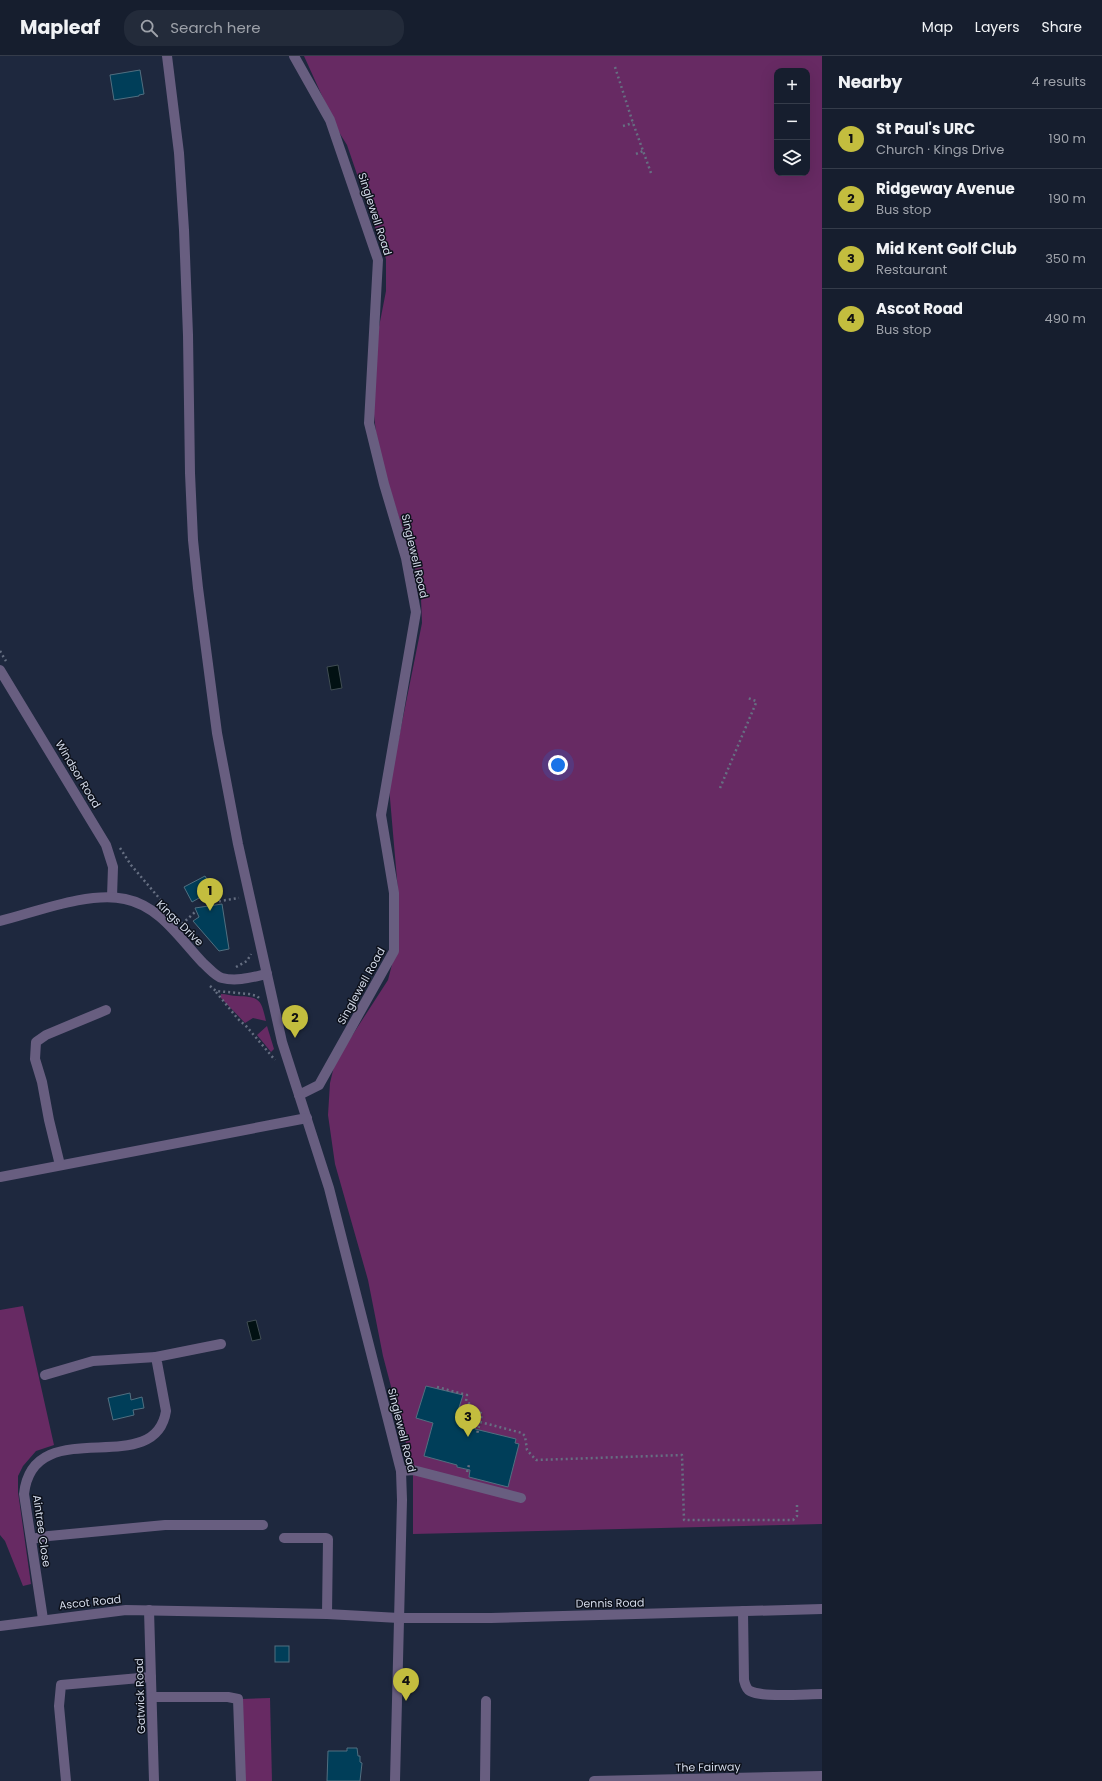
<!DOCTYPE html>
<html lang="en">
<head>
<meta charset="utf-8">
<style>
	body { margin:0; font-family:Poppins,sans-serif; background:#232b3a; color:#f1f3f6 }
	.controls { position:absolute; right:12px; top:12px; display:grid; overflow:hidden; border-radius:8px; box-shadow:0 4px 16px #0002 }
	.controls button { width:36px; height:36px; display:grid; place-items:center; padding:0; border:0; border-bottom:1px solid #353c4a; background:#161e2e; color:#f1f3f6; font:20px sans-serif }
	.you { position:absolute; left:558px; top:709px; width:14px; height:14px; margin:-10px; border:3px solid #fff; border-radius:50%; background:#1a73e8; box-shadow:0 0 0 6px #1a73e833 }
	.badge { display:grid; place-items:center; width:26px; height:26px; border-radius:50%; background:#c3bd3e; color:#111; font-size:13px; font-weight:700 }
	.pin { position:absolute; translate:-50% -33px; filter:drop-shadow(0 1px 2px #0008) }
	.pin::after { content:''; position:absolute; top:21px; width:14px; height:12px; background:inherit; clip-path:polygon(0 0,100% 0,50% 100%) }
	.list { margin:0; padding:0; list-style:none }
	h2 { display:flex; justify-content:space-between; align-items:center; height:52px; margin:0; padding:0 16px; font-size:17px }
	h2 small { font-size:13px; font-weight:400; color:#9ea2aa }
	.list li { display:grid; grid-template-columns:26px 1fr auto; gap:12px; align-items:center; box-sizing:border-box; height:60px; padding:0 16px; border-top:1px solid #353c4a }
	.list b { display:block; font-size:15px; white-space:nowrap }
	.list p { margin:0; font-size:13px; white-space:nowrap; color:#9ea2aa }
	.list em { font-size:13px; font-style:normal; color:#9ea2aa }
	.icon { flex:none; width:22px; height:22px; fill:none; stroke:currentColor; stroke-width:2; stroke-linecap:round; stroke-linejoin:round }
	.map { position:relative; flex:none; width:822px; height:1725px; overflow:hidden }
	header { display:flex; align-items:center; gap:24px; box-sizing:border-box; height:56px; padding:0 20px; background:#161e2e; border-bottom:1px solid #353c4a }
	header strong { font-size:19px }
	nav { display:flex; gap:22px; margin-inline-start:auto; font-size:14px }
	.search { width:280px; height:36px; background:#232b3a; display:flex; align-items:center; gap:10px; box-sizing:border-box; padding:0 14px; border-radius:16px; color:#9ea2aa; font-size:15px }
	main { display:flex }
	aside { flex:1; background:#161e2e }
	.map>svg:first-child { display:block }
	.green { fill:#672a63; fill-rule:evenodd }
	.water { fill:#021113; stroke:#404d53 }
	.building { fill:#003e59; stroke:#516f80 }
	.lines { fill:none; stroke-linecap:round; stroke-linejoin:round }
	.path { stroke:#666f82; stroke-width:2.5; stroke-dasharray:2 3; stroke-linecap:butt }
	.minor { stroke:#685e80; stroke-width:10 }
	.labels { text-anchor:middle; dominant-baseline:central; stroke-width:3; stroke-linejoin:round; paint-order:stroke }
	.street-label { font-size:11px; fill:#d2d9e8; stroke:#0d111b }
</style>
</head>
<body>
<header>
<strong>Mapleaf</strong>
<div class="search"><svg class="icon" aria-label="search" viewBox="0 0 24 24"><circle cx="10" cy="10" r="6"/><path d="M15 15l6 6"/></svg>Search here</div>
<nav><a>Map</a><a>Layers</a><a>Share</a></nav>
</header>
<main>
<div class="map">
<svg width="822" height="1725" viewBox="0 0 822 1725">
	<rect width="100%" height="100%" fill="#1e283e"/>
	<g class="green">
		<path d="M304,0H822V1468L413,1478V1414L383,1300L368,1224L335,1108L328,1059L330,1027L335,1006L388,924L397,889L398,835L389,731L422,567L421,543L417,519L385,418L376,377L373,349L378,276L386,235V203L347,89L337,73ZM777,15H807V117H777Z"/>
		<path d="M221,938C226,938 232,940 237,940C260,941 261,943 266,965L253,962L245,967L221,942Z"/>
		<polygon points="267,970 274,993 271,996 257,979"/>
		<polygon points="23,1250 54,1389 36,1395 23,1410 18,1420 18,1436 31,1528 23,1530 5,1485 0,1479 0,1254"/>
		<polygon points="270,1642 272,1725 244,1725 241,1643"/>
	</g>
	<g class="water">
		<polygon points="338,609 342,632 331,634 327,611"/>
		<polygon points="256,1264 261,1283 252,1285 247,1266"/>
	</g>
	<g class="building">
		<polygon points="140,14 144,38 139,39 139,40 114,44 110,19"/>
		<polygon points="205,820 213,834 192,846 184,831"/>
		<polygon points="222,848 229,893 219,895 193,865 199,861 195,852"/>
		<polygon points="426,1330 463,1339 457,1358 478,1363 475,1373 516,1383 515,1387 519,1388 508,1431 469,1421 470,1414 457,1411 457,1409 424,1400 433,1367 416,1362"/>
		<polygon points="130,1337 131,1344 142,1341 144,1352 133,1354 134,1359 113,1364 108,1342"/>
		<rect x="275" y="1590" width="14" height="16"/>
		<polygon points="347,1692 357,1692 358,1700 360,1700 360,1706 362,1707 360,1725 327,1725 328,1695 347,1695"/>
	</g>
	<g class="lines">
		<g class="path">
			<polyline points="615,11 633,67 651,117"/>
			<polyline points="623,70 633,67"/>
			<polyline points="636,98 643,95"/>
			<polyline points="0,595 6,605"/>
			<polyline points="720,732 756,647 756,645 748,642"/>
			<polyline points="120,792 131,809 165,849"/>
			<polyline points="214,846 239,842"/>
			<polyline points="182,868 195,856"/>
			<polyline points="236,911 247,905 251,898"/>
			<polyline points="210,930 216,935 249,938 257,940 261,944"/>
			<polyline points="216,936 238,963 247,971 275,1004"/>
			<polyline points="437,1331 467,1339 466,1345 482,1358 477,1378"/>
			<polyline points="480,1366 522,1377 525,1380 527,1394 536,1404 682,1399 684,1464 793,1464 797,1460 797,1449"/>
			<polyline points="467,1416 469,1409"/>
		</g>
		<g class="minor">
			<polyline points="167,0 179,97 184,174 188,279 190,417 193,484 198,532 217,677 238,788 282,986 329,1132 401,1415 402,1444 395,1725"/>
			<polyline points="294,0 330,64 378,204 369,367 384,428 406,502 416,556 381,759 394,837 394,895 319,1029 299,1039"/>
			<polyline points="0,614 106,789 113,811 112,841"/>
			<path d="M0,865C36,856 89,835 125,843C160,850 180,883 203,907C209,912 215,920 222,922C237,926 253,921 267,918"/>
			<polyline points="60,1109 49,1064 42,1026 35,1003 36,986 46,979 106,954"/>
			<polyline points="0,1121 307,1062"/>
			<polyline points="45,1319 93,1305 156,1301"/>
			<polyline points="401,1415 413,1414 521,1442"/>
			<polyline points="284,1482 326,1482 328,1483 327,1558"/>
			<polyline points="31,1483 49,1480 165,1469 263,1469"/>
			<polyline points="149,1554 154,1725"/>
			<path d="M743,1555L744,1624C745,1628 746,1633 750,1635C763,1642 806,1638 822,1638"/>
			<path d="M43,1563L24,1438C33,1354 155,1426 166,1355L156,1301L221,1288"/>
			<polyline points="0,1570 126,1554 327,1558 399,1562 491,1562 822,1553"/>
			<polyline points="152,1641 228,1641 238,1643 241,1725"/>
			<polyline points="66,1725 59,1650 61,1629 151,1621"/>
			<polyline points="485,1725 486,1645"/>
			<polyline points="594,1725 822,1720"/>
		</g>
	</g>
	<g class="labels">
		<g class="street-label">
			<text transform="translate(375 158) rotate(72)">Singlewell Road</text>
			<text transform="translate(415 500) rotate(77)">Singlewell Road</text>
			<text transform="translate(78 718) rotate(59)">Windsor Road</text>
			<text transform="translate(180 867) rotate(44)">Kings Drive</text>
			<text transform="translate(361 930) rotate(-61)">Singlewell Road</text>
			<text transform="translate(402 1374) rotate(76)">Singlewell Road</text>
			<text transform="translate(42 1475) rotate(82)">Aintree Close</text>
			<text transform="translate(90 1546) rotate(-6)">Ascot Road</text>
			<text transform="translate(610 1547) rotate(-1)">Dennis Road</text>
			<text transform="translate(140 1640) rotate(-92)">Gatwick Road</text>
			<text transform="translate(708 1711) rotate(-1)">The Fairway</text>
		</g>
	</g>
</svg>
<div class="controls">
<button>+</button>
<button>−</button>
<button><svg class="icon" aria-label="layers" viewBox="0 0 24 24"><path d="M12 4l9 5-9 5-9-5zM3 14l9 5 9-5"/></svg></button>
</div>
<div class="you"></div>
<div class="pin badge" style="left:210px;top:855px">1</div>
<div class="pin badge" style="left:295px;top:982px">2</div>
<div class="pin badge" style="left:468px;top:1381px">3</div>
<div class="pin badge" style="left:406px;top:1645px">4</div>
</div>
<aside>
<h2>Nearby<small>4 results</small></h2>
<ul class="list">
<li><span class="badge">1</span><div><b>St Paul's URC</b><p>Church · Kings Drive</p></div><em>190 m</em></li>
<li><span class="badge">2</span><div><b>Ridgeway Avenue</b><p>Bus stop</p></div><em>190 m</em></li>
<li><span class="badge">3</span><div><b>Mid Kent Golf Club</b><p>Restaurant</p></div><em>350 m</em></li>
<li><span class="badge">4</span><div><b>Ascot Road</b><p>Bus stop</p></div><em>490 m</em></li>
</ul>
</aside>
</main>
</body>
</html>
